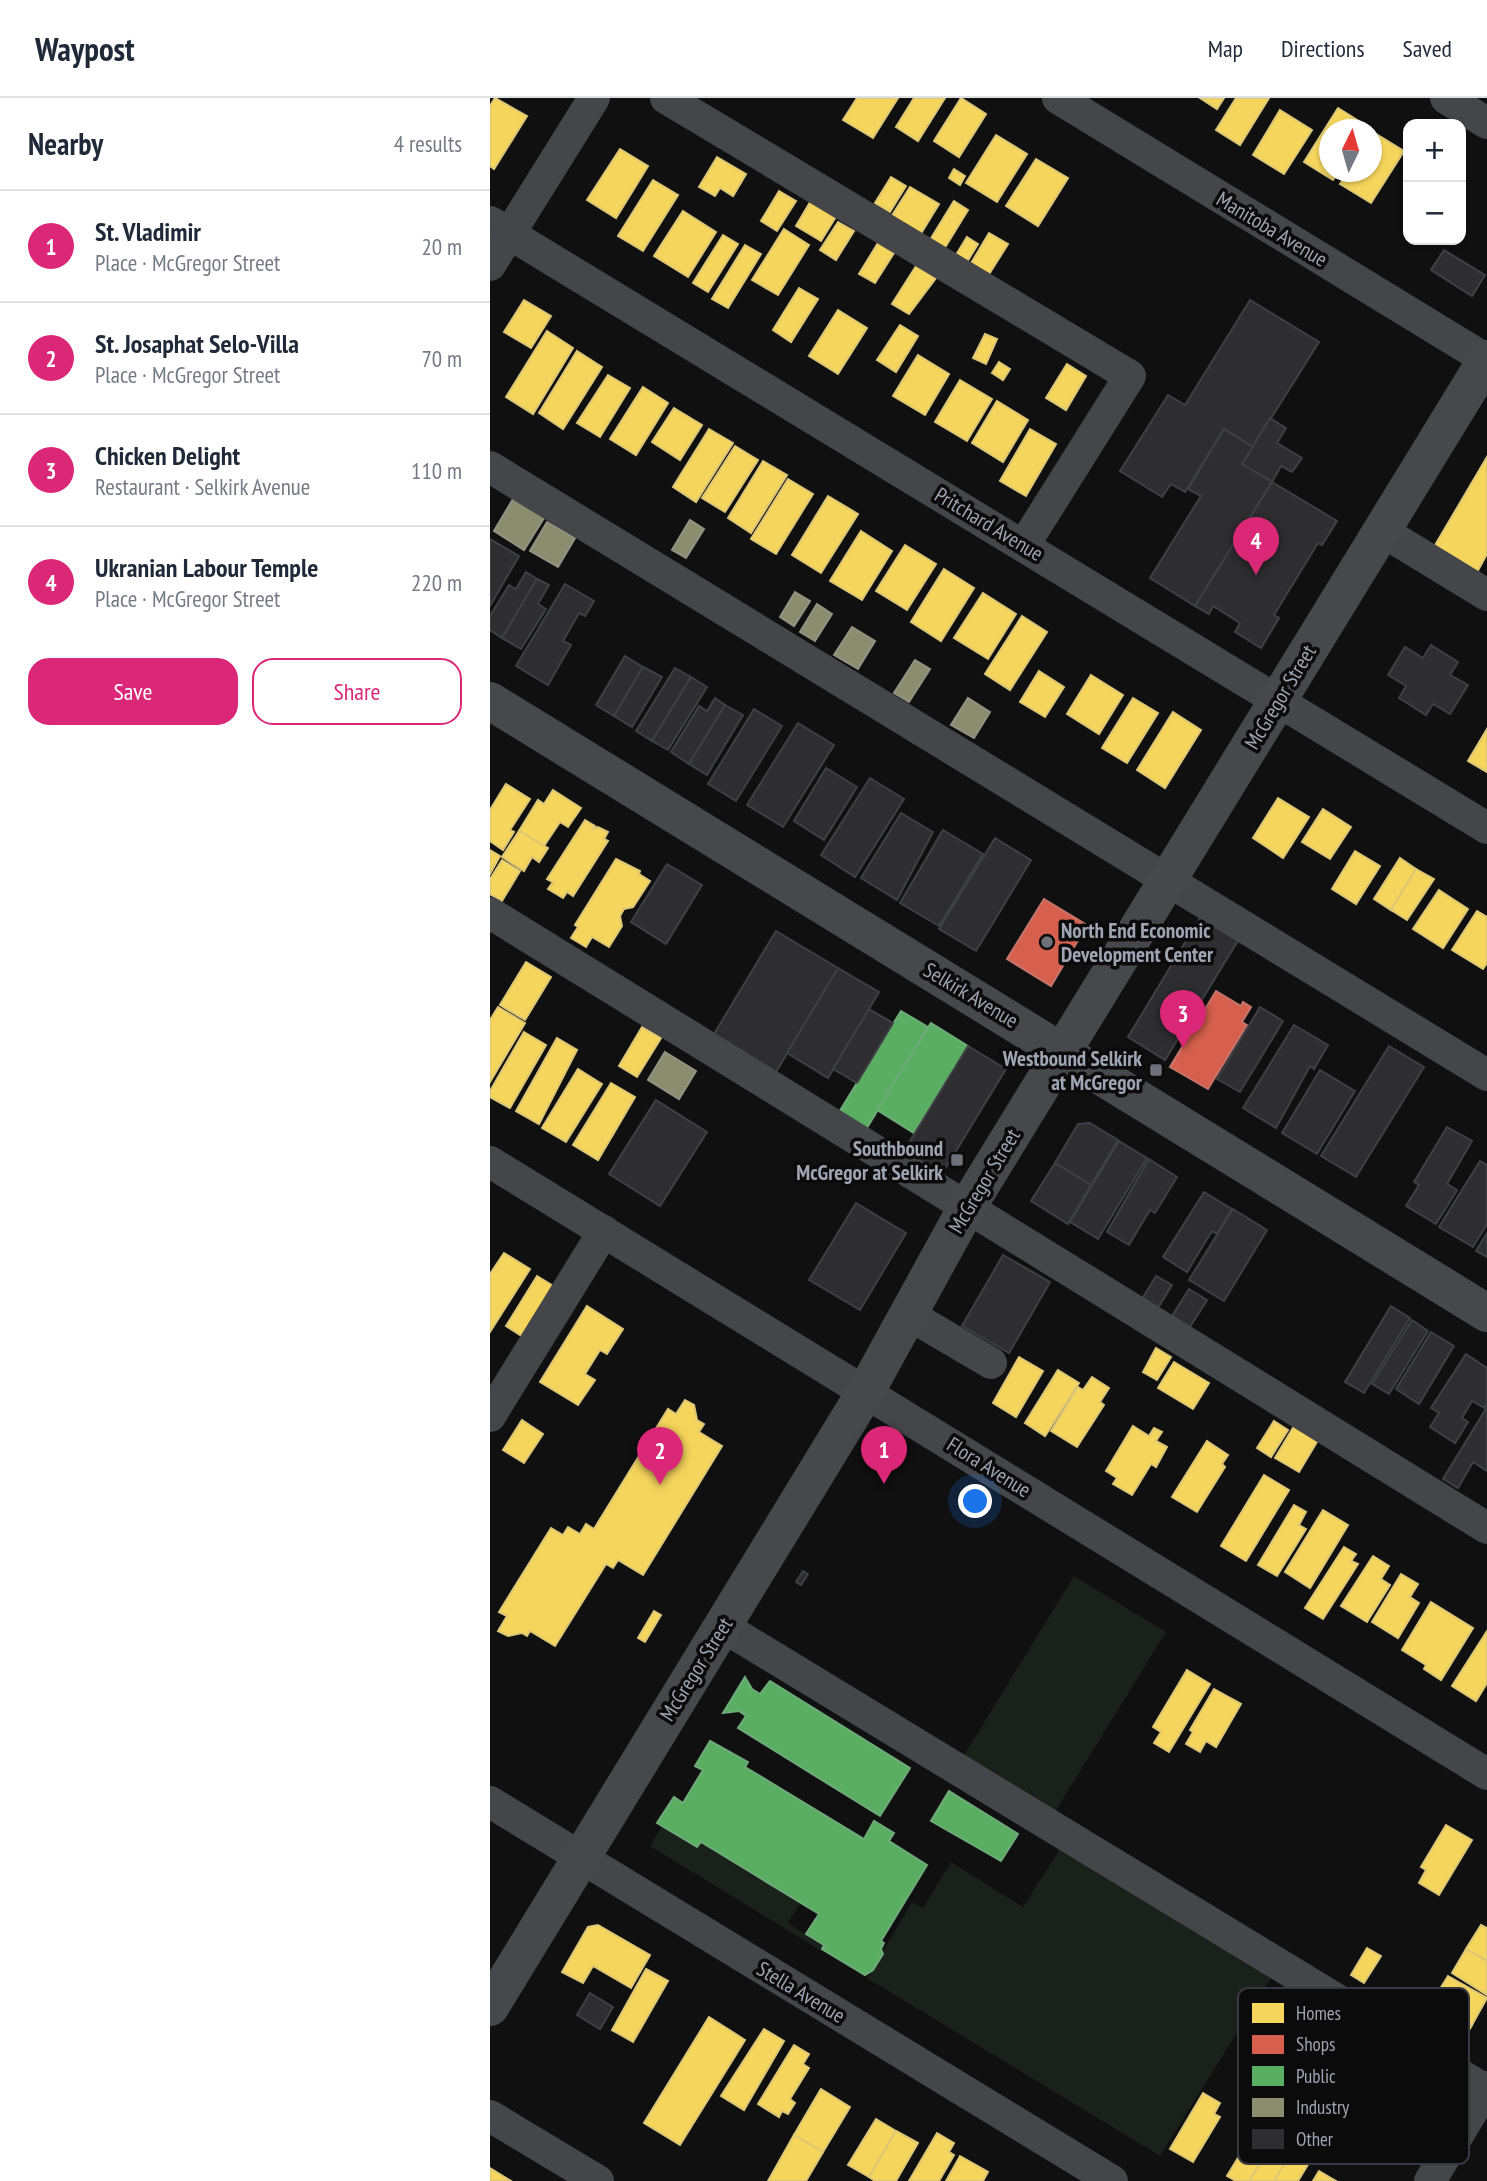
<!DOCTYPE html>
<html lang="en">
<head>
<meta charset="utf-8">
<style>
	body { margin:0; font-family:"PT Sans Narrow",sans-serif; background:#f2f2f3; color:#1f2937 }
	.controls { position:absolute; right:21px; top:21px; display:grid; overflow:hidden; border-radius:14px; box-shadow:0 2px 5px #0004 }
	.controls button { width:63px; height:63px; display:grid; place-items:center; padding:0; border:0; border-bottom:2px solid #e0e1e3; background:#fff; color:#1f2937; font:35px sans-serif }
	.compass { position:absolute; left:829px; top:21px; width:63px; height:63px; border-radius:50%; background:#fff; box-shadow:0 2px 5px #0004; rotate:5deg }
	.you { position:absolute; left:486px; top:1404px; width:24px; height:24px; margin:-18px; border:5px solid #fff; border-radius:50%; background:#1a73e8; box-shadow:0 0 0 10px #1a73e833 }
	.badge { display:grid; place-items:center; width:46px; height:46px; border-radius:50%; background:#db2777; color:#fff; font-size:23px; font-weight:700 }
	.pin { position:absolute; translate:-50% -58px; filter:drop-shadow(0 2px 4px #0008) }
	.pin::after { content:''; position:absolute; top:37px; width:24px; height:21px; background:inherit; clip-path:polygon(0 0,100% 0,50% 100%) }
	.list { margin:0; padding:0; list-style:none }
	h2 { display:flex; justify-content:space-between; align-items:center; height:91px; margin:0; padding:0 28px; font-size:30px }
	h2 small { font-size:23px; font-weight:400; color:#747a83 }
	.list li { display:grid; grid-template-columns:46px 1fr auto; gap:21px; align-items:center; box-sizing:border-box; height:112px; padding:0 28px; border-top:2px solid #e0e1e3 }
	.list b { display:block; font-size:26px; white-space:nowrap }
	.list p { margin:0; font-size:23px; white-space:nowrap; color:#747a83 }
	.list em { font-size:23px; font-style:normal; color:#747a83 }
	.actions { display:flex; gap:14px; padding:21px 28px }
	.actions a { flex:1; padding:16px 0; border:2px solid #db2777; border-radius:21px; text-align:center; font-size:24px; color:#db2777 }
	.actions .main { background:#db2777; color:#fff }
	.map { position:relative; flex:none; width:997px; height:2083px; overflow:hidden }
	header { display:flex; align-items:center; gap:42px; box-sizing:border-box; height:98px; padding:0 35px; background:#fff; border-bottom:2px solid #e0e1e3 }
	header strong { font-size:33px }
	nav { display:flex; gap:38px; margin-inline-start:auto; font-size:24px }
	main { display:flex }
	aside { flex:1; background:#fff }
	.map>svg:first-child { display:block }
	.green { fill:#1a211b }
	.homes { fill:#f6d55c; stroke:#dcc776; stroke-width:2 }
	.shops { fill:#d6604d; stroke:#c6756c; stroke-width:2 }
	.public { fill:#5aae61; stroke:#6fab7a; stroke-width:2 }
	.industry { fill:#8c8c6e; stroke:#929483; stroke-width:2 }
	.building { fill:#2e2e30; stroke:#3f4045; stroke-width:2 }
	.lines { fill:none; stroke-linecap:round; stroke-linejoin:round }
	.minor { stroke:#454649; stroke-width:32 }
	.major { stroke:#47484c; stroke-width:38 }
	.poi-dot { fill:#6e717a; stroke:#0b0b0c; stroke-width:2.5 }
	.labels { text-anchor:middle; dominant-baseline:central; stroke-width:7; stroke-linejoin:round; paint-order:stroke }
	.street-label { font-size:21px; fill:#a0a5b3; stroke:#0b0b0c }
	.poi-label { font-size:21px; font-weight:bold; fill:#a0a5b3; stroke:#0b0b0c; text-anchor:end }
	.key { fill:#0b0b0c; stroke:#38393e; stroke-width:2 }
	.key-label { font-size:19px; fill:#a0a5b3 }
</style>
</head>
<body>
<header>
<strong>Waypost</strong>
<nav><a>Map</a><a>Directions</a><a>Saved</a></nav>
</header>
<main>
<aside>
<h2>Nearby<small>4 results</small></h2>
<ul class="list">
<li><span class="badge">1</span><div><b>St. Vladimir</b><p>Place · McGregor Street</p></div><em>20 m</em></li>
<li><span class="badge">2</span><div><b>St. Josaphat Selo-Villa</b><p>Place · McGregor Street</p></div><em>70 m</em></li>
<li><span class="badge">3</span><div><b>Chicken Delight</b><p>Restaurant · Selkirk Avenue</p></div><em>110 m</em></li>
<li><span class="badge">4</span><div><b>Ukranian Labour Temple</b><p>Place · McGregor Street</p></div><em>220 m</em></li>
</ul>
<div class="actions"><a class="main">Save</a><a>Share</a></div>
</aside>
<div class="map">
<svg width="997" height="2083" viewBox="0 0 997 2083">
	<rect width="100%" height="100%" fill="#101011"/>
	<g class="green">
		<polygon points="584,1478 676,1534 563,1717 471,1662"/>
		<polygon points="172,1729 207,1751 211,1745 310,1806 298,1825 333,1847 330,1852 160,1748"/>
		<polygon points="571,1749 783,1877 670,2058 377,1880 422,1804 433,1810 461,1764 533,1809"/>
	</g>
	<g class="homes">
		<polygon points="5,0 37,18 4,71 0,68 0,8"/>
		<polygon points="367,0 408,0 383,40 353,22"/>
		<polygon points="424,0 455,0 428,43 406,29"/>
		<polygon points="471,0 496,16 469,59 444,43"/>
		<polygon points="710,0 734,0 727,11"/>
		<polygon points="746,0 779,0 750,47 726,32"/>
		<polygon points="848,10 877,28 875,32 839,32 839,74 849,74 843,82 814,64"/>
		<polygon points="790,12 822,32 794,76 763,57"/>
		<polygon points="883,34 914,53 881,105 850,86 858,74 881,74"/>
		<polygon points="506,37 537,56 507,104 476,85"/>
		<polygon points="130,51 158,68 126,120 97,102"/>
		<polygon points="227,59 256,76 243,98 230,90 225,98 209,89"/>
		<polygon points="546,61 578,80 548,128 516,108"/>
		<polygon points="464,71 475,78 470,87 459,80"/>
		<polygon points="401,79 416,88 400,114 385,105"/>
		<polygon points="163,82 188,97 153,153 128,138"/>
		<polygon points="420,89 449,106 430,137 401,119"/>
		<polygon points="289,93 306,103 287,133 271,123"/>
		<polygon points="322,101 347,117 331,143 306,128"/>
		<polygon points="464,103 478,112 454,151 440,142"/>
		<polygon points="193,113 226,134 198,179 164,158"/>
		<polygon points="348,124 364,133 346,162 330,152"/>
		<polygon points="294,131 319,147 288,197 262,182"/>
		<polygon points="499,135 518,146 498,178 480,167"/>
		<polygon points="233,137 248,146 218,194 203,185"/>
		<polygon points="477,139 488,146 477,164 466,157"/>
		<polygon points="388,145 404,155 385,185 369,176"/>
		<polygon points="255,147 271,156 238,210 222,201"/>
		<polygon points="426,168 446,180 419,216 402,206"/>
		<polygon points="309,190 328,201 301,244 283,232"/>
		<polygon points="34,202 61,218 41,250 14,234"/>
		<polygon points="348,212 377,230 348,276 319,258"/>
		<polygon points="410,227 428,238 406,274 387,262"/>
		<polygon points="57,233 83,250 43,316 16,299"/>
		<polygon points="495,236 507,241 496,266 483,260"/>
		<polygon points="87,253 112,269 73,331 49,315"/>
		<polygon points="428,257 459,276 435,317 403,298"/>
		<polygon points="509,264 520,271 513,282 502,275"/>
		<polygon points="577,266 596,278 576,312 556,300"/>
		<polygon points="118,277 140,290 110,339 87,325"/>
		<polygon points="470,282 502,301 477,343 445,324"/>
		<polygon points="153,289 178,305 146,357 120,341"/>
		<polygon points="507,303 538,322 513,364 482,345"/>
		<polygon points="184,310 212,327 190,362 162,344"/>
		<polygon points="219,331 243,345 206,404 183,389"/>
		<polygon points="540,331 566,346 536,398 510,383"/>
		<polygon points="245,348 268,362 235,414 212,400"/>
		<polygon points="997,359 997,456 987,474 944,449"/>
		<polygon points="273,363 297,377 261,435 238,420"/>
		<polygon points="298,381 323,396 286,456 261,441"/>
		<polygon points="338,398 368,416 331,475 302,457"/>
		<polygon points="371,433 402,453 372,502 340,483"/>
		<polygon points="415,447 446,466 417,512 386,493"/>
		<polygon points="454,471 484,490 451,543 421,524"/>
		<polygon points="493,495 526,516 498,561 464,540"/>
		<polygon points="532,518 557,534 520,592 495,576"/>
		<polygon points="549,573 574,589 555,619 530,604"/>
		<polygon points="601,577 633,597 609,636 577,616"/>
		<polygon points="643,600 668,615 637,665 612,650"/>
		<polygon points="683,614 711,632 675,690 647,672"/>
		<polygon points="997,631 997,674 978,663"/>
		<polygon points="16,686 40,701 20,732 24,734 13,752 0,743 0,712"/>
		<polygon points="63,692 91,710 78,729 70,724 54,748 29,733 48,702 54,706"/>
		<polygon points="788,700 819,719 793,760 763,740"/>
		<polygon points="833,711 861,729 840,761 812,744"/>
		<polygon points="95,722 105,728 103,731 108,729 118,734 114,741 118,743 83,798 77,794 73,800 58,791 63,784 57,781"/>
		<polygon points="29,733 58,750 49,764 42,759 34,773 12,759"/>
		<polygon points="0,752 10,758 0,776"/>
		<polygon points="865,753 890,768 866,806 842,791"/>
		<polygon points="910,760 926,771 901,812 884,801"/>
		<polygon points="126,761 150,773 149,776 160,783 143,809 134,811 130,818 132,828 119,849 102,839 96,849 81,840 88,829 85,827"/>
		<polygon points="12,762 30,773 12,803 0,796 0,781"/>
		<polygon points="926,771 944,781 917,822 901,812"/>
		<polygon points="949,792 978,811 953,850 923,831"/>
		<polygon points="987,813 997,819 997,865 993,871 962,852"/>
		<polygon points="36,864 61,879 35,922 10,907"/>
		<polygon points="8,909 35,925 0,984 0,922"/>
		<polygon points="152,929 171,940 147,979 129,968"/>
		<polygon points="34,934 56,947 20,1010 0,999 0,993"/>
		<polygon points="67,940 87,952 49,1026 26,1013"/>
		<polygon points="88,971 112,986 76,1044 52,1030"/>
		<polygon points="121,985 145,999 108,1062 83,1047"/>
		<polygon points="14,1155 40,1171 0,1234 0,1176"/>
		<polygon points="47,1178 70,1192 38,1242 16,1228"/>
		<polygon points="97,1208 133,1231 117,1256 110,1252 95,1276 105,1282 88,1307 50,1284"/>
		<polygon points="666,1250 681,1259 667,1282 653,1274"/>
		<polygon points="529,1259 553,1273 526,1319 503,1305"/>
		<polygon points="684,1264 719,1285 703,1311 668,1290"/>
		<polygon points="568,1272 589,1285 555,1338 535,1325"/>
		<polygon points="602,1279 619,1290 610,1304 614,1307 587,1349 561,1333 588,1289 593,1292"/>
		<polygon points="195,1302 204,1307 207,1322 214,1326 209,1334 232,1348 153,1477 128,1462 123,1470 116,1466 65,1548 40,1533 37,1538 32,1535 18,1538 8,1533 17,1518 9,1514 61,1430 73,1437 78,1429 90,1436 96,1426 104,1431 178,1311 186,1316"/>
		<polygon points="32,1322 53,1336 34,1365 13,1352"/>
		<polygon points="784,1323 798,1332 781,1359 767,1350"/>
		<polygon points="643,1328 659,1338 664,1330 672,1334 666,1343 677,1349 666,1369 661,1366 642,1397 623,1386 627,1380 616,1373"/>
		<polygon points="804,1328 828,1342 809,1374 785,1360"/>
		<polygon points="717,1343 738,1357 732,1366 735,1369 707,1414 682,1399"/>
		<polygon points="774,1377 799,1392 756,1463 731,1448"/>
		<polygon points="804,1407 816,1414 809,1427 816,1431 787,1478 768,1467"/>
		<polygon points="833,1412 858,1427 820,1490 795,1474"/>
		<polygon points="854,1449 866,1456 861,1463 868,1466 833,1521 815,1510"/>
		<polygon points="883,1458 899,1468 891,1481 900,1487 877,1524 851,1508"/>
		<polygon points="911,1476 928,1486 920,1499 929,1505 908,1540 882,1524"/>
		<polygon points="941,1504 983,1530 951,1582 934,1571 936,1567 912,1552"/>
		<polygon points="164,1513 171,1517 155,1544 148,1540"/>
		<polygon points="997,1533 997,1585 986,1603 962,1588"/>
		<polygon points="697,1572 720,1586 679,1654 664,1645 671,1634 663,1629"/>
		<polygon points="724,1591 751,1606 726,1649 716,1643 710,1654 696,1646 703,1634 700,1632"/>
		<polygon points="956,1727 982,1742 949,1797 929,1785 936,1772 931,1769"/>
		<polygon points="108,1827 160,1857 141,1890 103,1868 93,1885 72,1874 98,1829"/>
		<polygon points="991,1827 997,1830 997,1863 976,1851"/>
		<polygon points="877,1850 891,1858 874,1885 861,1877"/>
		<polygon points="976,1851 997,1863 997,1897 962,1875"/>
		<polygon points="156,1871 178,1883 143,1944 122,1932"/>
		<polygon points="958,1878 997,1900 982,1927 942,1904"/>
		<polygon points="942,1904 982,1927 967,1953 927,1930"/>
		<polygon points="219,1919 255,1942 190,2047 154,2025"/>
		<polygon points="274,1931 294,1943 254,2012 231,1998"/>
		<polygon points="304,1947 319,1956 313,1966 319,1970 300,2001 305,2005 298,2016 292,2013 289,2019 268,2006"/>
		<polygon points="331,1991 360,2009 333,2054 304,2037"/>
		<polygon points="713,1995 730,2005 724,2016 730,2019 703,2064 680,2051"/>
		<polygon points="386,2021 406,2033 379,2079 358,2067"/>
		<polygon points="406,2033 428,2045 406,2083 385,2083 379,2079"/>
		<polygon points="447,2035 464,2045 459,2054 464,2057 449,2083 419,2083"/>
		<polygon points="304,2037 333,2054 316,2083 278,2083"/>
		<polygon points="762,2037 781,2048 759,2083 746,2083 737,2078"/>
		<polygon points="781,2048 799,2059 784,2083 759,2083"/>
		<polygon points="806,2048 823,2058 808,2083 784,2083"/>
		<polygon points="470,2058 498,2074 493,2083 456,2083"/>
		<polygon points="0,2070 21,2083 0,2083"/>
		<polygon points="829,2073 846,2083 823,2083"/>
	</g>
	<g class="shops">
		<polygon points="554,801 597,827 561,888 517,861"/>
		<polygon points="726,893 751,908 753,904 761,909 752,924 757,927 718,991 680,969"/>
	</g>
	<g class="public">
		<polygon points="411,913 438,929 375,1033 348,1016"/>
		<polygon points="441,925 478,948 424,1035 387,1012"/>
		<polygon points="255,1579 262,1591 270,1596 280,1583 420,1670 390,1718 248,1630 256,1618 249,1613 233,1615"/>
		<polygon points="220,1643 258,1664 255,1669 374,1741 384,1723 404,1735 399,1743 437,1767 391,1843 394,1845 391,1851 393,1856 383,1872 375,1877 332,1851 334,1847 316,1836 329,1816 211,1744 207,1749 167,1725 184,1699 193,1705 213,1672 205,1668"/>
		<polygon points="459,1693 528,1736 511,1763 441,1723"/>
	</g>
	<g class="industry">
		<polygon points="23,401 54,420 34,452 4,433"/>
		<polygon points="200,422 214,431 196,460 182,452"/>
		<polygon points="57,424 85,440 68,469 40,453"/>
		<polygon points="305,494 320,503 304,528 290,519"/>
		<polygon points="327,506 342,516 325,543 310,534"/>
		<polygon points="362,529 385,543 368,571 344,557"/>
		<polygon points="425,562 440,571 419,604 404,595"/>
		<polygon points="478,600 500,614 484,640 461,627"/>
		<polygon points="175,954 206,973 189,1001 158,982"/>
	</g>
	<g class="building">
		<polygon points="954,152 995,177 982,198 941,172"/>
		<polygon points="760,202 829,244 763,349 734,331 695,394 681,386 672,399 630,373 678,297 695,307"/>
		<polygon points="780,320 796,330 787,345 812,360 802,374 791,368 782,384 752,366"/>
		<polygon points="734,331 763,349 752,366 782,384 705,508 660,480 711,398 698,391"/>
		<polygon points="782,384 847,423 832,447 828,445 784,517 789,520 771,550 745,534 750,525 723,508 719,516 705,508"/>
		<polygon points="0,441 29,458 0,508"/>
		<polygon points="36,474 47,481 12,540 0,532 0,518 19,487 26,491"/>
		<polygon points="47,481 59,487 48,506 56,511 31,551 12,540"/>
		<polygon points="75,486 104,503 95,518 89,515 73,543 81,547 58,587 26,568"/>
		<polygon points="941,547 968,564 960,577 978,587 960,616 943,606 936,617 909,600 916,588 898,577 915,549 933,560"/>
		<polygon points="135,558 153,569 124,618 106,607"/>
		<polygon points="153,569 172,579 142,629 124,618"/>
		<polygon points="185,570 201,579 162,643 146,633"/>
		<polygon points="201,579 217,589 178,652 162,643"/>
		<polygon points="225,600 235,607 199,666 181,654 209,608 217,613"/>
		<polygon points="235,607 253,617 217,677 199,666"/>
		<polygon points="264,611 292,628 246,703 218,686"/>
		<polygon points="308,625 344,647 293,729 257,707"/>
		<polygon points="336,670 367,689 334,742 304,723"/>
		<polygon points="380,680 414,701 365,779 331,757"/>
		<polygon points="411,715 443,734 407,802 371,780"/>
		<polygon points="453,732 493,756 449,828 410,805"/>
		<polygon points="505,740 541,762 486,853 449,831"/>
		<polygon points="177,766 212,787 176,846 141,824"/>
		<polygon points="711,818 749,841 675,962 638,939"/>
		<polygon points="286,833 348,870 283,979 221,941"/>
		<polygon points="348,870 389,894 338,980 297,955"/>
		<polygon points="770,909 793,923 750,994 727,981"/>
		<polygon points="379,911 403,925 367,985 343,971"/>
		<polygon points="804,927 838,947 824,971 820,968 786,1030 753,1010"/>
		<polygon points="478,948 516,971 452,1076 414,1053"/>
		<polygon points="899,948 934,969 866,1079 831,1058"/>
		<polygon points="830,972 865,993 827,1056 792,1035"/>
		<polygon points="166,1002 217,1034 170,1108 119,1076"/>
		<polygon points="600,1025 628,1042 601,1087 565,1065 588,1026"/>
		<polygon points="957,1029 982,1043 957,1086 967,1092 946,1126 916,1108 929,1087 924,1084"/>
		<polygon points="629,1043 657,1060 608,1141 580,1124"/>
		<polygon points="659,1061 687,1079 665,1115 660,1112 639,1147 617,1134"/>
		<polygon points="990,1063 997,1067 997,1126 983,1149 949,1129"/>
		<polygon points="565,1065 601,1087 578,1126 541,1103"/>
		<polygon points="714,1094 742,1111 727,1136 722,1133 697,1174 673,1159"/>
		<polygon points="366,1105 416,1135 370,1212 319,1182"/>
		<polygon points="743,1111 777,1132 734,1203 699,1182"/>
		<polygon points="997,1135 997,1159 986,1153"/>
		<polygon points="513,1157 560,1184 519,1255 472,1228"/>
		<polygon points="666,1178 682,1187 668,1210 652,1201"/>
		<polygon points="699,1191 717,1202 700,1229 682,1218"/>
		<polygon points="901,1208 920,1220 874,1295 855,1284"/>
		<polygon points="922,1222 938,1233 899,1296 882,1286"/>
		<polygon points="941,1234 964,1248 929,1306 906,1291"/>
		<polygon points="976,1256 997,1270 997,1305 994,1310 982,1303 972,1320 978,1324 965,1345 940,1329 949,1315 941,1310"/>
		<polygon points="997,1309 997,1373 983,1364 968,1390 953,1381"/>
		<polygon points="313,1473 318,1476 311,1487 306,1484"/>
		<polygon points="100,1895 123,1909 110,1931 87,1917"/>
	</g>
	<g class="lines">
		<g class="minor">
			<polyline points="176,0 640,278 534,447"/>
			<polyline points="568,0 997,262"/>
			<polyline points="956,0 997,25"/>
			<polyline points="0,124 997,730"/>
			<polyline points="0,167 104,0"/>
			<polyline points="0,369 997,977"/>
			<polyline points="892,433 997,497"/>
			<polyline points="0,815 997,1430"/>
			<polyline points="0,1064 997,1676"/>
			<polyline points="416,1215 501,1265"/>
			<polyline points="0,1318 114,1133"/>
			<polyline points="232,1528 997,1993"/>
			<polyline points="0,1704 622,2083"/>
			<polyline points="0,2018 108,2083"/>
			<polyline points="940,2083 997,1989"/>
		</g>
		<g class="major">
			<polyline points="0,603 997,1215"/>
			<polyline points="0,1909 376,1293 476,1111 997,261"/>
		</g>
	</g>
	<g class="poi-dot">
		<circle cx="557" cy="844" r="7"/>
		<rect x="659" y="965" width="14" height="14" rx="3.5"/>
		<rect x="460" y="1055" width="14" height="14" rx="3.5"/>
	</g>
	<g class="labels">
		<g class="street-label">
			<text transform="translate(782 131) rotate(31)">Manitoba Avenue</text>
			<text transform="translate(499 426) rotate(31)">Pritchard Avenue</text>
			<text transform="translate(790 599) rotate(-59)">McGregor Street</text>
			<text transform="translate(481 897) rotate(31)">Selkirk Avenue</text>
			<text transform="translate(494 1083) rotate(-59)">McGregor Street</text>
			<text transform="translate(499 1369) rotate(32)">Flora Avenue</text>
			<text transform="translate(206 1571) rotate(-58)">McGregor Street</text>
			<text transform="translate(311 1894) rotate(31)">Stella Avenue</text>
		</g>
		<g class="poi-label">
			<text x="571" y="832" text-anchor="start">North End Economic<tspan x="571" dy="24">Development Center</tspan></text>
			<text x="652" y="960">Westbound Selkirk<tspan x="652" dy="24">at McGregor</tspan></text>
			<text x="453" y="1050">Southbound<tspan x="453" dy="24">McGregor at Selkirk</tspan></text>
		</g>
	</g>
	<rect x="748" y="1890" width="231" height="176" rx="10" class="key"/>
	<rect x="762" y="1905" width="32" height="20" fill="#f6d55c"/>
	<rect x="762" y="1937" width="32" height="19" fill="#d6604d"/>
	<rect x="762" y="1968" width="32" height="20" fill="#5aae61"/>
	<rect x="762" y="2000" width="32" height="19" fill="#8c8c6e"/>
	<rect x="762" y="2031" width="32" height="20" fill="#2e2e30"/>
	<g class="key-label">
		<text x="806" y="1922">Homes</text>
		<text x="806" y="1953">Shops</text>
		<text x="806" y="1985">Public</text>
		<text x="806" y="2016">Industry</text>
		<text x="806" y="2048">Other</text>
	</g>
</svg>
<div class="controls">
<button>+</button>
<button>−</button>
</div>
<svg class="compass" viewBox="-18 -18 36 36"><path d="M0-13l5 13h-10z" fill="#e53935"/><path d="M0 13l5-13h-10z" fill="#747a83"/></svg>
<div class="you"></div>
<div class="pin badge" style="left:394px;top:1386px">1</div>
<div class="pin badge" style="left:170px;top:1387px">2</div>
<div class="pin badge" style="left:693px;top:950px">3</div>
<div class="pin badge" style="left:766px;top:477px">4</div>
</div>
</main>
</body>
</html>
